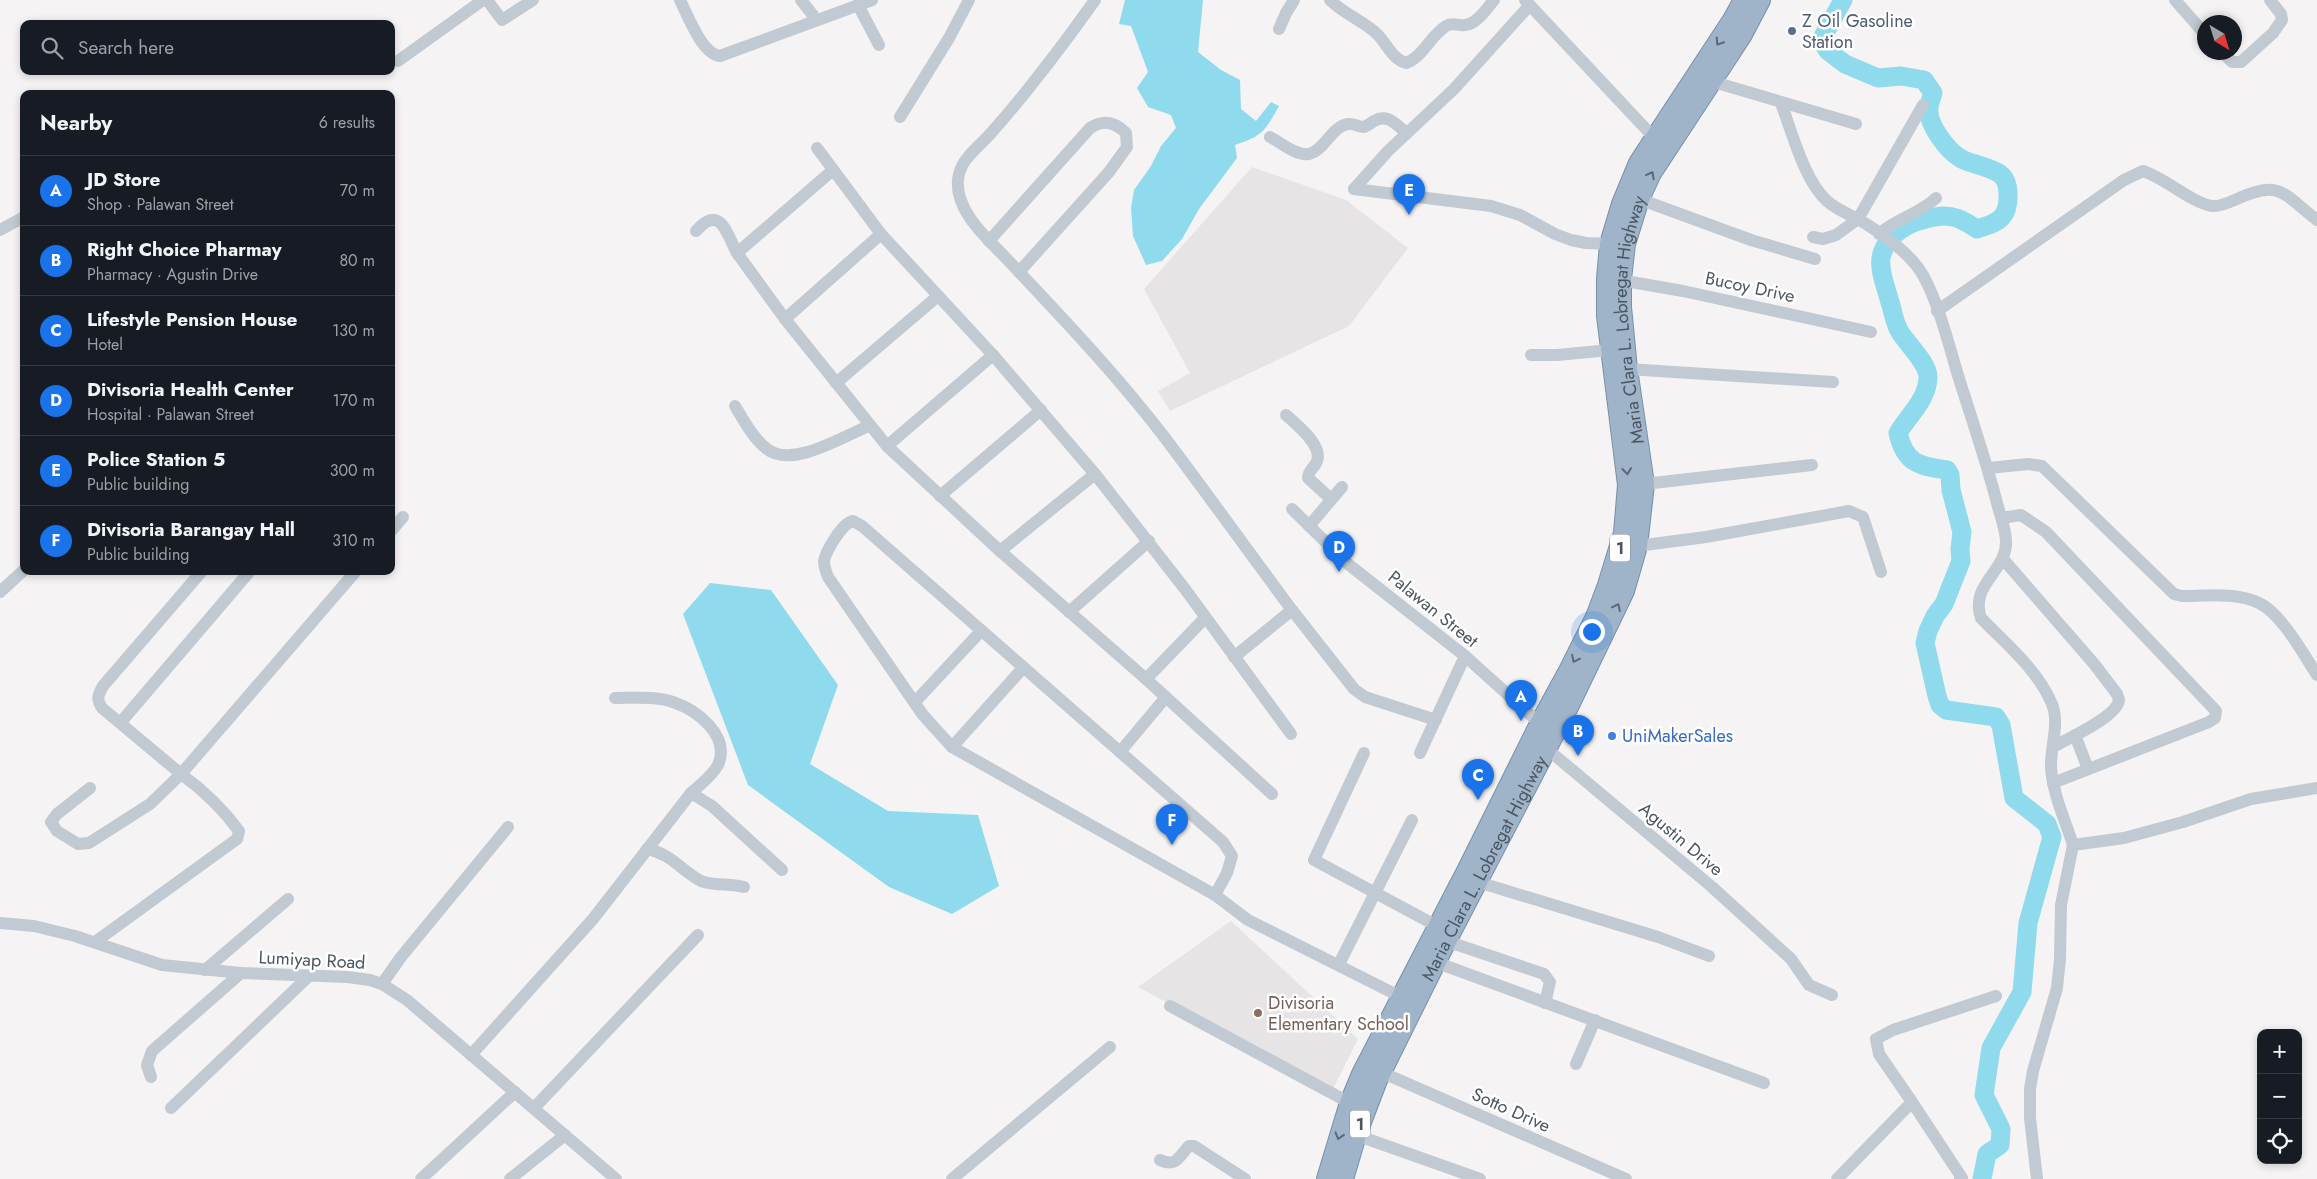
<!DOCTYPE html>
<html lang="en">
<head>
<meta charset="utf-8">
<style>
	body { margin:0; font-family:Jost,sans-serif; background:#242831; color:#f1f3f6 }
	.controls { position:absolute; right:15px; bottom:15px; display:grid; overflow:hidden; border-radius:10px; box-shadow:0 2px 8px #0003 }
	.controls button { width:45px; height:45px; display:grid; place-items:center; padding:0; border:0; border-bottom:1px solid #363941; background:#171b24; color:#f1f3f6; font:25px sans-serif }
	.compass { position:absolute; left:2197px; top:15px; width:45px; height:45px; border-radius:50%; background:#171b24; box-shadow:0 2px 8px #0003; rotate:142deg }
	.you { position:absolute; left:1591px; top:631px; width:18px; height:18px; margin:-12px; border:4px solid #fff; border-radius:50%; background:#1a73e8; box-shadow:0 0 0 8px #1a73e833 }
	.badge { display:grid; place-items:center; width:32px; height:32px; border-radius:50%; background:#1a73e8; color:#fff; font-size:16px; font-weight:700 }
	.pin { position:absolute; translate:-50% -41px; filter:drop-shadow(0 1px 2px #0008) }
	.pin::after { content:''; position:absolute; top:26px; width:18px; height:15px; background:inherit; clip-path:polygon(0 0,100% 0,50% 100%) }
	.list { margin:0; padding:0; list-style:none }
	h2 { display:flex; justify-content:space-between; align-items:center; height:65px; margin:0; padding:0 20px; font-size:21px }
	h2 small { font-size:16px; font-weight:400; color:#9ea1a6 }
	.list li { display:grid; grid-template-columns:32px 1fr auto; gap:15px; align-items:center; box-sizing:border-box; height:70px; padding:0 20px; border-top:1px solid #363941 }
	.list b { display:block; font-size:19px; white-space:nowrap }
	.list p { margin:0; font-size:16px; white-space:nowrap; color:#9ea1a6 }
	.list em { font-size:16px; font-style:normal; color:#9ea1a6 }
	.icon { flex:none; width:28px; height:28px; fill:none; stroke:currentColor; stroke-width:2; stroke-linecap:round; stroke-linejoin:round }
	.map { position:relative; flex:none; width:2317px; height:1179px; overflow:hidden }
	.search { position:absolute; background:#171b24; box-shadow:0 2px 8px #0003; left:20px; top:20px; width:375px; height:55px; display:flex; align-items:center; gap:12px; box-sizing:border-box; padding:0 18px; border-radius:10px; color:#9ea1a6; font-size:19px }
	.panel { position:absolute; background:#171b24; box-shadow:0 2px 8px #0003; left:20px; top:90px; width:375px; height:485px; border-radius:10px }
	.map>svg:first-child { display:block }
	.education { fill:#e6e4e5 }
	.water { fill:#90daee }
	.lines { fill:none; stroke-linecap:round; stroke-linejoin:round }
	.river { stroke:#90daee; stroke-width:19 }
	.trunk-casing { stroke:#7690ad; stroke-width:22 }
	.minor { stroke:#c1cad2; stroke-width:12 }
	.trunk { stroke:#9fb4c9; stroke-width:20 }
	.oneway { stroke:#5b6976 }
	.service-dot { fill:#5c6f8a; stroke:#fff; stroke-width:2 }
	.shop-dot { fill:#3f7fe0; stroke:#fff; stroke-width:2 }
	.education-dot { fill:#8d6e63; stroke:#fff; stroke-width:2 }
	.labels { text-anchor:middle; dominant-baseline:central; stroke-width:5; stroke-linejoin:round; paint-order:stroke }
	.shield { fill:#fff; stroke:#808990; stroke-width:1 }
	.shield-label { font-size:16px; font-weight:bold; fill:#4a5661 }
	.service-label { font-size:18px; fill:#4e5e75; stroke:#fff; text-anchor:start }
	.street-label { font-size:18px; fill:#4a5661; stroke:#fff }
	.shop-label { font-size:18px; fill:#366cbe; stroke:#fff; text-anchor:start }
	.education-label { font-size:18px; fill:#785e54; stroke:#fff; text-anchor:start }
</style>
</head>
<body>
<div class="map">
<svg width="2317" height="1179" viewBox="0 0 2317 1179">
	<rect width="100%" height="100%" fill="#f5f3f3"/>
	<g class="education">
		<polygon points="1252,167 1346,200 1408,248 1349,326 1170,411 1158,391 1190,373 1144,289"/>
		<polygon points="1231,921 1358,1039 1332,1091 1138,987"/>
	</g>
	<g class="water">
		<path d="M1125,0H1203L1198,52L1221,70L1240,80L1241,109L1256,121L1271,102L1279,106C1265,131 1263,136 1235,145L1237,158L1199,209L1182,239L1162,261L1146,265L1133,236L1131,208L1134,190L1151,166L1161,146L1176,128L1171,115L1148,107L1137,88L1148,72L1131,26L1119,24Z"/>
		<polygon points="710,583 771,590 838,685 810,764 888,811 978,815 999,886 952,914 889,887 748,785 683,614"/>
	</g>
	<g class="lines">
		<path class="river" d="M1843,0L1821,40L1828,51L1845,64L1878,78L1901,76L1924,80L1933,93C1932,97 1929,103 1929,108C1927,124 1947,150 1960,158C1972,165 1989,166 2000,174C2011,182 2010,208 2002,217C1996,224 1985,226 1977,229C1963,220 1952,213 1935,217C1912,221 1886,232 1881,258C1879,271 1886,287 1889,299C1893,310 1894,323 1900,332C1907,344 1928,363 1928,377C1928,399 1908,416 1898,433C1905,463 1918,466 1947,470L1950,475L1951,490L1962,532L1960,549L1961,561L1944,604L1935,616L1928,631L1925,643L1937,696L1940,705L1946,710L1996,717L2001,725L2014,798L2047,824L2052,837L2028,923L2022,992L1991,1048L1984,1095L2001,1129L2000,1145L1987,1154L1982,1179"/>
		<g class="trunk-casing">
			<g id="trunk">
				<polyline points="1327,1179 1350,1103 1362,1074 1468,869 1540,724 1570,669 1596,617 1608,585 1624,533 1628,485 1607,316 1607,279 1610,244 1622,204 1639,163 1733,20 1744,0"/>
				<path id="s1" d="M1343,1179L1356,1135L1377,1080L1446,941L1568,707L1624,591L1637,546L1644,484L1627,369L1621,307V279L1625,244L1639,199L1651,173L1741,36L1760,0"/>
			</g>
		</g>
		<g class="minor">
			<polyline points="487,0 502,20 533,0"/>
			<path d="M680,0C688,16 702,54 720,56L872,0"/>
			<polyline points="801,0 816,19"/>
			<path d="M1095,0C1063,45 1029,90 992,132C981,145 963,157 959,174C951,206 984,236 1004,256C1058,313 1114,372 1162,434C1206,492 1248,551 1292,610L1234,657"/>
			<path d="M1330,0C1345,15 1366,22 1378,35C1387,44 1393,60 1406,63C1423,57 1430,36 1446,26C1453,22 1458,26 1465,25C1477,24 1487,8 1494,0"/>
			<polyline points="1525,0 1660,144"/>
			<polyline points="2175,0 2204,33"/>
			<polyline points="858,5 879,45"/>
			<polyline points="1279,29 1286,13 1294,0"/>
			<polyline points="2222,52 2232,62 2241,62 2273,33 2282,20 2281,14 2270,0"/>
			<polyline points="398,61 483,0"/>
			<polyline points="1707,80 1856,124"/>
			<path d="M1781,103C1792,132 1804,180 1827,201C1836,209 1846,213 1856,218C1879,231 1912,254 1924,277C1942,311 1950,352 1962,388C1974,426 1987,464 1997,503C2000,515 2005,527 2006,540C2008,571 1969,584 1981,618C2006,644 2038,670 2052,704C2060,724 2050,747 2051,768C2053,794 2065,820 2073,845L2124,838L2183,822L2251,799L2317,788"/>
			<polyline points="900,117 949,38 969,0"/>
			<path d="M1270,137C1280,142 1296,156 1309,154C1324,151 1332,126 1348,124C1354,123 1358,127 1364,127C1367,126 1371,123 1374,121C1388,113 1396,125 1407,133"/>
			<polyline points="817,148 881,234 993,355 1095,474 1185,589 1291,734"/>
			<polyline points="833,170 737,253 785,319 887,446 1000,551 1146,679 1272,794"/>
			<polyline points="1354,189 1491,206 1520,215 1555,234 1571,240 1586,243 1615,244"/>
			<polyline points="1354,189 1388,151 1454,89 1529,6"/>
			<polyline points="1639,199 1751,240 1815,259"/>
			<polyline points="0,230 24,217"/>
			<path d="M696,231C720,204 726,232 737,253"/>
			<path d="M1879,234C1896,219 1919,214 1936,198"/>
			<polyline points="1813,237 1823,239 1836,235 1858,219 1923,105"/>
			<path d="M989,241L1090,128C1104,119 1115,122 1126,133L1127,147L1109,172L1019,272"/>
			<polyline points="1614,279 1683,291 1871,332"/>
			<path d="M1937,311L2124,180L2143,171C2165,178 2192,203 2212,206C2220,207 2230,202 2237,199C2281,179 2283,194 2317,220"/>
			<polyline points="785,319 881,234"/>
			<polyline points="1531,355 1557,355 1610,350"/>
			<polyline points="1627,369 1833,382"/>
			<polyline points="836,383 938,296"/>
			<path d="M735,406C744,421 753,438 767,449C792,469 843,436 869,426"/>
			<path d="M1286,415C1296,424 1323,445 1317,461C1315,468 1308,470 1308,478L1331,499"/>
			<polyline points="887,446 993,355"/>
			<path d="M1989,468L2028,464L2042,466L2174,594L2182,596C2207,596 2236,592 2259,603C2281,613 2304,655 2317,675"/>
			<polyline points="1644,484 1812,465"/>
			<polyline points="940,496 1041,410"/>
			<polyline points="1292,509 1348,564 1465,656 1545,728"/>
			<polyline points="2002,518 2021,515 2046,532 2216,711 2215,718 2209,722 2053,783"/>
			<polyline points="1309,526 1342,487"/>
			<polyline points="391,531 403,517"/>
			<polyline points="1637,546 1706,537 1849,511 1863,517 1881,572"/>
			<polyline points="1000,551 1095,474"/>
			<path d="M2003,559L2095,665L2117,694L2119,700C2117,717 2069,738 2053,747"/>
			<polyline points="0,592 24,570"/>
			<polyline points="1292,610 1354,689 1365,697 1436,720"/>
			<polyline points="1069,612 1149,541"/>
			<polyline points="1146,679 1205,618"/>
			<path d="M615,698C634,698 655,696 673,702C697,710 731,736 718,765C712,776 700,785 691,793"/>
			<polyline points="915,702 981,631"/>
			<polyline points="121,722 250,571"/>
			<polyline points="2075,735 2088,769"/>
			<polyline points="952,747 1023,668"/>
			<polyline points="1546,748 1712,887 1791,959 1809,985 1832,995"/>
			<polyline points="1120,752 1166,697"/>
			<polyline points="1364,753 1314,860 1437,926"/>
			<polyline points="1420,753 1465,656"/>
			<path d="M90,788L57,814L51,822L57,831L78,844L89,843L150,804L181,774L102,708C96,699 98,695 103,686L202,571"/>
			<path d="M647,849C670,853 682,871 701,881C708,885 733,884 744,887"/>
			<polyline points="1478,882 1658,937 1709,956"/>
			<path d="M1215,895L1227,873L1232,856L1223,842L862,526L853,521C842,523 826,551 824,561C824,567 826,572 828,577L923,715L952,747L1215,895L1248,920L1407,1000"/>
			<polyline points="0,923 34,926 75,936 162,965 241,973 348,977 370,980 382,984 407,1000 616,1179"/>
			<polyline points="1446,941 1544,974 1550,982 1545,1003"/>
			<path d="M95,942L237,839L239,831C223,809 203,790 181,774L356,571"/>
			<polyline points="1435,962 1764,1083"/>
			<polyline points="1339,964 1412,820"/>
			<polyline points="205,970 288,899"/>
			<polyline points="382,984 401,957 508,827"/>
			<polyline points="1170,1006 1350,1103"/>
			<polyline points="471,1055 593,919 691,793 712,806 782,870"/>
			<polyline points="1576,1064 1595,1020"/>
			<polyline points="1374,1069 1626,1179"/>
			<polyline points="151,1077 147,1065 152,1051 241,973"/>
			<polyline points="1912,1102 1962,1178 1960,1179"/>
			<polyline points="171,1108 309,976"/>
			<polyline points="534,1108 698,935"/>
			<polyline points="1356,1135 1480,1179"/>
			<path d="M1160,1160C1177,1168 1179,1156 1189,1146H1194L1245,1179"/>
			<polyline points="421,1179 515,1092"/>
			<polyline points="510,1179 565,1135"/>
			<polyline points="952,1179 1110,1047"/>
			<polyline points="1837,1179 1912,1102 1879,1054 1876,1039 1893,1030 1996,996"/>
			<polyline points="2037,1179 2030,1118 2030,1089 2033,1071 2057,988 2060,959 2061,905 2073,845"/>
		</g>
		<use href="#trunk" class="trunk"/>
	</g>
	<defs><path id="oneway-chevron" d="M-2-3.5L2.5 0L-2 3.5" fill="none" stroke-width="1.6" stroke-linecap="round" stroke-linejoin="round" transform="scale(1.25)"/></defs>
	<g class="oneway">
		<use href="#oneway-chevron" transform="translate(1719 42) rotate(123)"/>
		<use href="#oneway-chevron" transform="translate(1651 175) rotate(-62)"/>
		<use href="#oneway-chevron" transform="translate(1627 471) rotate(84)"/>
		<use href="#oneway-chevron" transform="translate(1617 607) rotate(-64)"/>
		<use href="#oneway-chevron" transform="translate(1575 659) rotate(116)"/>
		<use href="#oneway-chevron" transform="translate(1339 1136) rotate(107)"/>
	</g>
	<circle class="service-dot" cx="1792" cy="31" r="5"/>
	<circle class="shop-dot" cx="1612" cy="736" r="5"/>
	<circle class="education-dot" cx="1258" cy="1013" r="5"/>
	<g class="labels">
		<g class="shield">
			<rect x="1610" y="534.5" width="20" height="27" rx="4"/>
			<rect x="1350" y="1110.5" width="20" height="27" rx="4"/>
		</g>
		<g class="shield-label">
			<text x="1620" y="548">1</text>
			<text x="1360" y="1124">1</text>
		</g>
		<g class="service-label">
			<text x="1802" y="21">Z Oil Gasoline<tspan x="1802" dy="21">Station</tspan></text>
		</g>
		<g class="street-label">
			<text transform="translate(1750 287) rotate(12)">Bucoy Drive</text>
			<text stroke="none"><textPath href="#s1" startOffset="928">Maria Clara L. Lobregat Highway</textPath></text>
			<text transform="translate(1433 609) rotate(39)">Palawan Street</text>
			<text transform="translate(1681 839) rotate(40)">Agustin Drive</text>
			<text stroke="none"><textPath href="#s1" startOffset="342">Maria Clara L. Lobregat Highway</textPath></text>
			<text transform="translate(312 960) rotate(3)">Lumiyap Road</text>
			<text transform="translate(1511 1110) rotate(24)">Sotto Drive</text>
		</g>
		<g class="shop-label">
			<text x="1622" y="736">UniMakerSales</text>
		</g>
		<g class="education-label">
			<text x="1268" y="1003">Divisoria<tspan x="1268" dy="21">Elementary School</tspan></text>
		</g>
	</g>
</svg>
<div class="controls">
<button>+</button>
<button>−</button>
<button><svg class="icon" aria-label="locate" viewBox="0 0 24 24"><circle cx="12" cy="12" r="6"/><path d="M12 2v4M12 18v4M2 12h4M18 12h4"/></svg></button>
</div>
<svg class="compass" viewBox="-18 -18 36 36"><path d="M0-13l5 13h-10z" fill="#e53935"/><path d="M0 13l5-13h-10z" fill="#9ea1a6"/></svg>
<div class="you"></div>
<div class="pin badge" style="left:1521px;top:721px">A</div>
<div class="pin badge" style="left:1578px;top:756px">B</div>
<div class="pin badge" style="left:1478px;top:800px">C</div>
<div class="pin badge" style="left:1339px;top:572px">D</div>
<div class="pin badge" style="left:1409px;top:215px">E</div>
<div class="pin badge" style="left:1172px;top:845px">F</div>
<div class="search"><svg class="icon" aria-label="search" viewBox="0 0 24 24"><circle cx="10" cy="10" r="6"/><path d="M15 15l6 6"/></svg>Search here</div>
<section class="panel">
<h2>Nearby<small>6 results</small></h2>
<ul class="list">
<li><span class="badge">A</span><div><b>JD Store</b><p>Shop · Palawan Street</p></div><em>70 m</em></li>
<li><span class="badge">B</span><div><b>Right Choice Pharmay</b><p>Pharmacy · Agustin Drive</p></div><em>80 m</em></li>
<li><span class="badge">C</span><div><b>Lifestyle Pension House</b><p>Hotel</p></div><em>130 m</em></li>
<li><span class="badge">D</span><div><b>Divisoria Health Center</b><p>Hospital · Palawan Street</p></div><em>170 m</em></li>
<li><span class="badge">E</span><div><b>Police Station 5</b><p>Public building</p></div><em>300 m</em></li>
<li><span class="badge">F</span><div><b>Divisoria Barangay Hall</b><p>Public building</p></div><em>310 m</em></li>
</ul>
</section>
</div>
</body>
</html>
